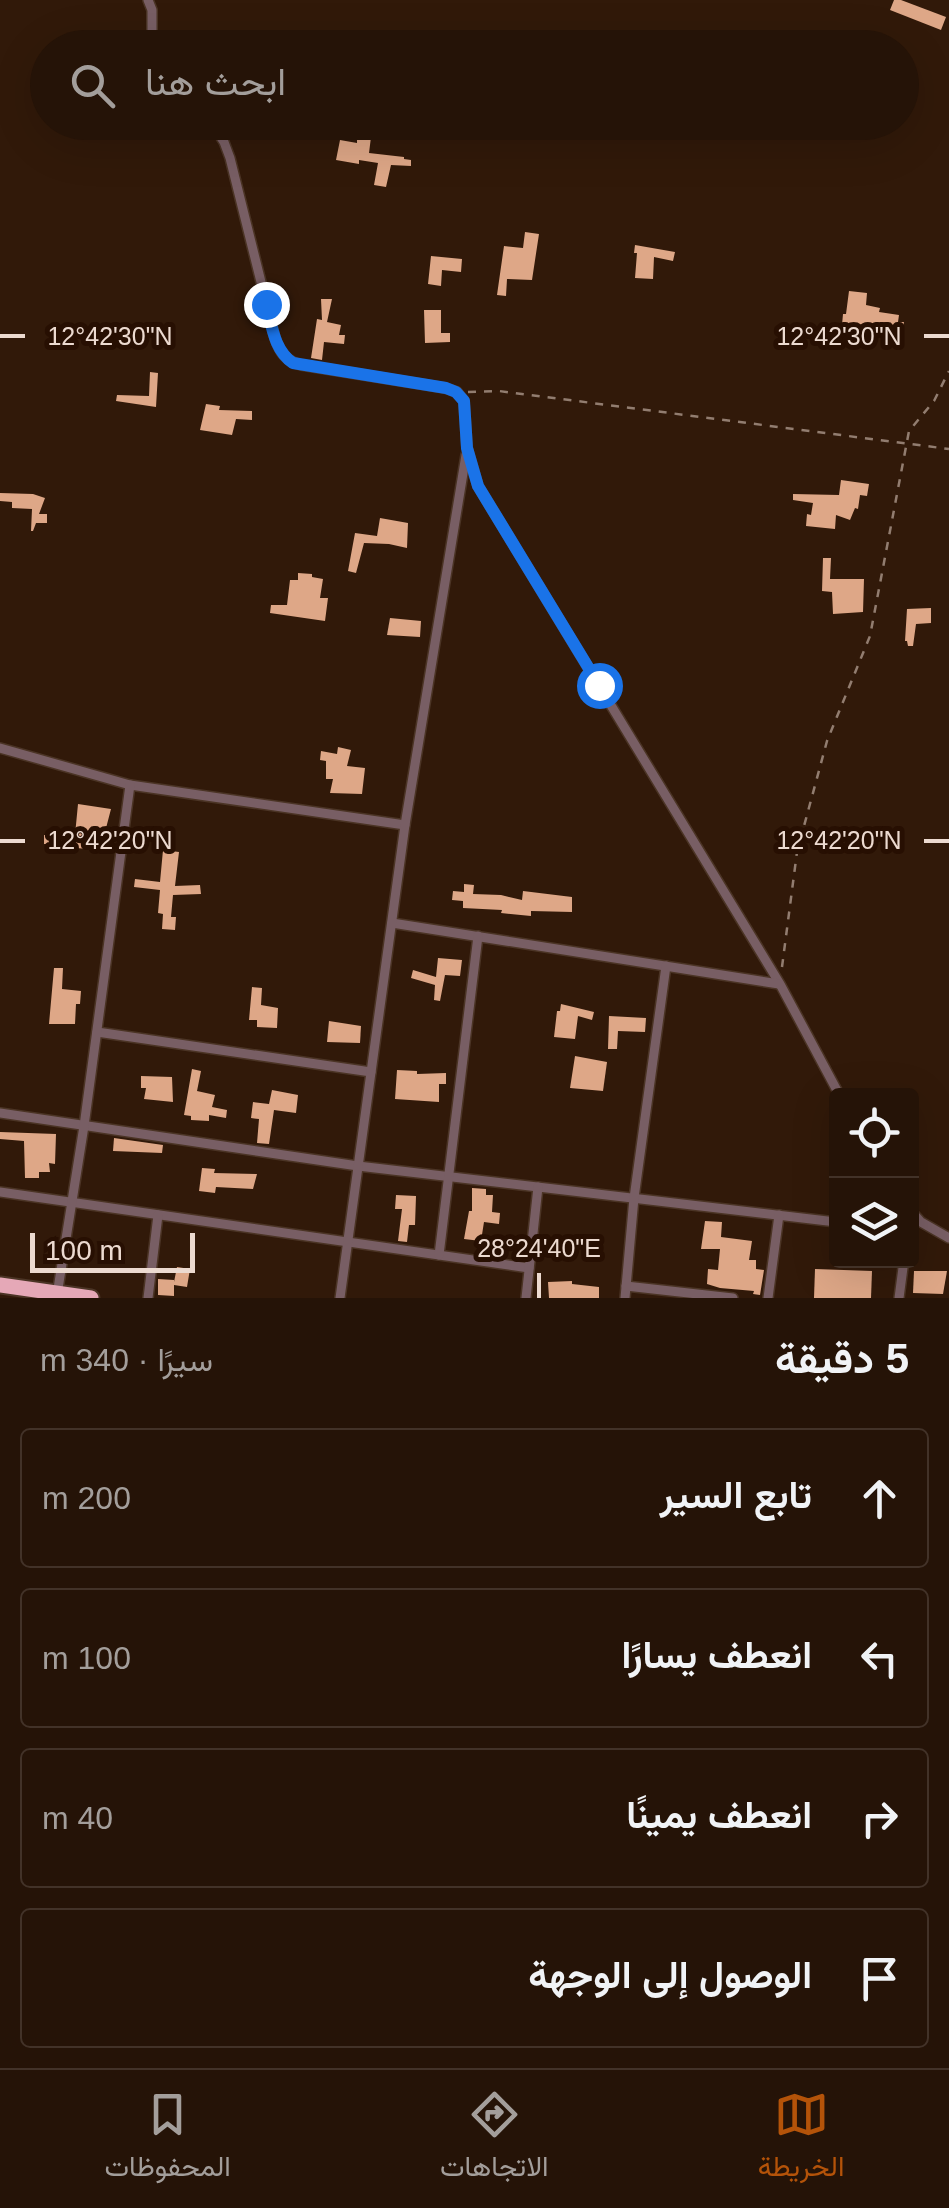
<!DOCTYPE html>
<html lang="ar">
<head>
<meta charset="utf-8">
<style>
	body { margin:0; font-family:Arial,Vazirmatn,sans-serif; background:#2d1c11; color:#f1f3f6; direction:rtl }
	.controls { position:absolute; right:30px; bottom:30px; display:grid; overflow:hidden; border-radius:10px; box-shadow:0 10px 40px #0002 }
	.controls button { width:90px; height:90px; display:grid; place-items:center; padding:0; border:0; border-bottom:2px solid #423228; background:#251307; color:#f1f3f6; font:50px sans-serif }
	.scale { position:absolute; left:30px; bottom:25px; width:165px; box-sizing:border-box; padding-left:10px; border:5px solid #ecdad0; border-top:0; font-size:28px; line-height:35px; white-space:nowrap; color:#ecdad0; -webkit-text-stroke:8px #270f02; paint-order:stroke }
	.stop { position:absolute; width:30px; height:30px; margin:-22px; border:8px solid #1a73e8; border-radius:50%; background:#fff }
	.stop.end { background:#1a73e8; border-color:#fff; box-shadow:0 2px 10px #0008 }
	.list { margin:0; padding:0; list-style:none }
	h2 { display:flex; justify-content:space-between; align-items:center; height:130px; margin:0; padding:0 40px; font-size:42px }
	h2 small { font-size:32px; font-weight:400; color:#a39e9b }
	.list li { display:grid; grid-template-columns:65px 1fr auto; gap:30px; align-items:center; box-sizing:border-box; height:140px; margin:0 20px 20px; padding:0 20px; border:2px solid #423228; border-radius:10px }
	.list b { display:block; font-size:38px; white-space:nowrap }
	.list em { font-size:32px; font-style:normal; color:#a39e9b }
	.icon { flex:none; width:55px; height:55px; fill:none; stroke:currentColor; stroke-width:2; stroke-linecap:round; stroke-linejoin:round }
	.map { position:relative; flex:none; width:949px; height:1298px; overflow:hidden; direction:ltr }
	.search { position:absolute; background:#251307; box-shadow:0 10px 40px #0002; left:30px; right:30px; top:30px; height:110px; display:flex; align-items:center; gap:25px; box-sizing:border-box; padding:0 35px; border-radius:55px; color:#a39e9b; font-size:38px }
	.sheet { height:770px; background:#251307 }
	nav { display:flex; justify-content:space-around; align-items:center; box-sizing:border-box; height:140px; border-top:2px solid #423228; background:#251307; font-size:28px; color:#a39e9b }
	nav a { display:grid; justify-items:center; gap:5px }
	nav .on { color:#b45309 }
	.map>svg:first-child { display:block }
	.building { fill:#dea787 }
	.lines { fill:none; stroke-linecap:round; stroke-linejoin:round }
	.minor-casing { stroke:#4b3425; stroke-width:12 }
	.trunk-casing { stroke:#4b3425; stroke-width:19 }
	.path { stroke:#927d70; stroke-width:2.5; stroke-dasharray:8 8; stroke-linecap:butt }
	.minor { stroke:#785e64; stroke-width:9 }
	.trunk { stroke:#e5a8b7; stroke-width:15 }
	.route { stroke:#1a73e8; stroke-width:12 }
	.ticks { fill:none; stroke:#ecdad0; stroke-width:4 }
	.ticks-label { font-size:25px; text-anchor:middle; fill:#ecdad0; stroke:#270f02; stroke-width:10; stroke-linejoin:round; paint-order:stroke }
</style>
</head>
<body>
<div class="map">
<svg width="949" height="1298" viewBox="0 0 949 1298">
	<rect width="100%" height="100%" fill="#311909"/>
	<g class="building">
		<polygon points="894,0 901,0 946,17 941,30 890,10"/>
		<polygon points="357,122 365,122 365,136 371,137 369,153 404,157 404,159 411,160 411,166 391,165 386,187 374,185 378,163 359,160 359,164 336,160 340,140 357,143"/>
		<polygon points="525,232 539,234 532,280 507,279 506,296 497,295 504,246 523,248"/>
		<polygon points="635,245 675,252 673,261 654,257 653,279 635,278 637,253 634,253"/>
		<polygon points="431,256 462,259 461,272 442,270 441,286 428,284"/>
		<polygon points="849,291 867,293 866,305 880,308 879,312 899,315 898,322 904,322 899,347 884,345 887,329 842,325 843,314 846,314"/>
		<polygon points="321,299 332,299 327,322 341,325 339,335 345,335 344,344 324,342 322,360 311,358 317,319 322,320"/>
		<polygon points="424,310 441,310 441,333 450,333 450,342 425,343"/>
		<polygon points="150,372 158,373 156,407 116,401 117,395 149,396"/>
		<polygon points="206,404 220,406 219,410 252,411 252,420 236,419 232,435 200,430"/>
		<polygon points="841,480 869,484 867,496 860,495 858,509 855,508 850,520 836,515 835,529 806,526 807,514 811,515 813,503 793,500 793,494 839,495"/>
		<polygon points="0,493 33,494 45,498 39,514 47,514 47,523 36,523 33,531 31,531 32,509 12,508 12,502 0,501"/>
		<polygon points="380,518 408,523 407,548 389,544 364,543 356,573 348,571 355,533 377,536"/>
		<polygon points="823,558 831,558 830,579 864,579 863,612 833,614 832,592 822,591"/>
		<polygon points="298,573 312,574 312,577 323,579 320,598 328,598 325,621 270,613 271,605 287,605 290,580 298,580"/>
		<polygon points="931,608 931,623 916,624 913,646 908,646 907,641 905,641 907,609"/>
		<polygon points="390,618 421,621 420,637 387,635"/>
		<polygon points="338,747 351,750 347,766 365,768 362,794 330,793 333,779 326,779 326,761 320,760 321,751 337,754"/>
		<polygon points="78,804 111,809 105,832 105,848 91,846 90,849 75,848 75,844 44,844 44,835 75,835"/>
		<polygon points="163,850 179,852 175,886 200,885 201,894 173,895 171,917 176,917 175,930 162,929 163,914 158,913 160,890 134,887 135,879 160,882"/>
		<polygon points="464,884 474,885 473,894 501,895 522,900 523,891 572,897 572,912 531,911 531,916 501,913 502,910 463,908 463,901 452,900 453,891 464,892"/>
		<polygon points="438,958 462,960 460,976 445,975 440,1001 434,1000 435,985 411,978 413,970 436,977"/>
		<polygon points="54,968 63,968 62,989 81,991 80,1004 76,1004 75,1024 49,1024"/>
		<polygon points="252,987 262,988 261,1005 278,1008 277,1028 257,1027 257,1020 249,1020"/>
		<polygon points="561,1004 594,1012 592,1020 578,1016 575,1039 554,1037 557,1011 560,1011"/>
		<polygon points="609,1016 646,1018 645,1032 618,1031 617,1049 608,1049"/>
		<polygon points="329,1021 361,1026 360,1043 327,1042"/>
		<polygon points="575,1056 607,1062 603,1091 570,1088"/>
		<polygon points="192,1069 201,1071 197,1091 215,1095 212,1107 227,1110 226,1118 209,1115 209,1121 191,1120 191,1116 184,1115"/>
		<polygon points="397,1070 417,1071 417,1074 446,1073 446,1084 439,1084 439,1102 395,1099"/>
		<polygon points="141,1076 172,1077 173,1102 144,1099 146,1088 141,1088"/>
		<polygon points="272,1090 298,1095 296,1113 274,1110 269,1144 257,1143 259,1119 251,1118 253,1102 269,1104"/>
		<polygon points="0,1132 56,1134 55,1164 49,1163 50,1172 39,1172 39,1178 25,1178 24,1141 0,1139"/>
		<polygon points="114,1138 163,1145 162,1153 113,1151"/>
		<polygon points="202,1168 215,1169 214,1173 257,1174 253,1189 216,1187 215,1193 199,1191"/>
		<polygon points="472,1188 486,1189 486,1195 493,1195 492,1212 500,1213 499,1224 484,1222 481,1241 464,1239 469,1211 472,1211"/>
		<polygon points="396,1195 416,1196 415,1225 409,1225 407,1242 398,1241 402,1209 395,1209"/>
		<polygon points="705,1221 722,1222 721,1237 752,1241 749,1260 756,1260 756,1269 764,1270 760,1295 753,1294 754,1291 720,1288 707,1284 708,1269 718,1270 720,1249 701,1249"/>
		<polygon points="177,1267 190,1269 187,1287 174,1285 174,1296 158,1295 158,1279 174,1280 174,1282"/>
		<polygon points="815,1269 872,1271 871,1298 814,1298"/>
		<polygon points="914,1271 947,1271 943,1294 913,1293"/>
		<polygon points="572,1281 572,1284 599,1287 599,1298 549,1298 548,1282"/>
	</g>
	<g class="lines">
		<g class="minor-casing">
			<g id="minor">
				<polyline points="148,0 152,10 152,48"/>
				<path d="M211,122L224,142L230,158L275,338C280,353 286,361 301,365L445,388L457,392L464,401L467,448L478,486L780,984L840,1096"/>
				<polyline points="0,748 130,785 405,825"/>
				<polyline points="392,923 779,984"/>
				<polyline points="97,1032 371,1072"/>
				<polyline points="0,1113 358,1166 836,1222"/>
				<polyline points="0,1192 529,1268"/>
				<polyline points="912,1212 921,1222 949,1238"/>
				<polyline points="439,1255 478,936"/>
				<polyline points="626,1286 733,1298"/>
				<polyline points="57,1295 84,1126 130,785"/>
				<polyline points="148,1298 158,1215"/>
				<polyline points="340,1298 405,825 466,455"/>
				<polyline points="526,1298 538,1187"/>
				<polyline points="625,1298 634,1198 666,966"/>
				<polyline points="768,1298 779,1215"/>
				<polyline points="899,1298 904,1260"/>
			</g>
		</g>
		<g class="trunk-casing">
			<polyline id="trunk" points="0,1285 91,1298"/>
		</g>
		<g class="path">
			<polyline points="468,392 499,391 949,449"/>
			<polyline points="782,967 797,852 827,741 870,636 909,431 934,401 949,371"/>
		</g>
		<use href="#minor" class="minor"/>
		<use href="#trunk" class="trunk"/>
	</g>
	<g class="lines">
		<path class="route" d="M266,304C272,326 274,350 293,363L446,388L456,392L464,401L467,448L478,486L599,685"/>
	</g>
	<path class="ticks" d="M0,336H25M924,336H949M0,841H25M924,841H949M539,1273V1298"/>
	<g class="ticks-label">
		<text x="110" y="345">12°42'30"N</text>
		<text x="839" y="345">12°42'30"N</text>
		<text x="110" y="849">12°42'20"N</text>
		<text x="839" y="849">12°42'20"N</text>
		<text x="539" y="1257">28°24'40"E</text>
	</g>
</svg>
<div class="controls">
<button><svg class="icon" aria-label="locate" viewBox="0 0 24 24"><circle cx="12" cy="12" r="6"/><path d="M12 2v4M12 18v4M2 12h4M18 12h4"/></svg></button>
<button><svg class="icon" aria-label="layers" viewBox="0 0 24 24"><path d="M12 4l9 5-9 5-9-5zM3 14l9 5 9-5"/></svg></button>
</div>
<div class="scale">100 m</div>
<div class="stop" style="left:599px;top:685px"></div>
<div class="stop end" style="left:266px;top:304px"></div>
<div class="search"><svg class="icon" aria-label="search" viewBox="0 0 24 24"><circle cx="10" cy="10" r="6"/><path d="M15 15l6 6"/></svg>ابحث هنا</div>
</div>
<section class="sheet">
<h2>5 دقيقة<small>سيرًا · 340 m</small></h2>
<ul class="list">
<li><svg class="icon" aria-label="ahead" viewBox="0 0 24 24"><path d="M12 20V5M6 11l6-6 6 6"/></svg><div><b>تابع السير</b></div><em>200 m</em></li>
<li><svg class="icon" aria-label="left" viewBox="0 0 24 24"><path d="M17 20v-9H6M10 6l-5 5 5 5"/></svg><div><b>انعطف يسارًا</b></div><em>100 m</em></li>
<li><svg class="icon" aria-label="right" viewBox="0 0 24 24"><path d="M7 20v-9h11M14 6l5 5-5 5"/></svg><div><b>انعطف يمينًا</b></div><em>40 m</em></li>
<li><svg class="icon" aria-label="arrive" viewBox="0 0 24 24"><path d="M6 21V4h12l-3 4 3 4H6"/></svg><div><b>الوصول إلى الوجهة</b></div></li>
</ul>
</section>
<nav>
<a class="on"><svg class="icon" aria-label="map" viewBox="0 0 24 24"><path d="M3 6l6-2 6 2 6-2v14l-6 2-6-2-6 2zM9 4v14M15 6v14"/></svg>الخريطة</a>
<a><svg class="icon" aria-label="directions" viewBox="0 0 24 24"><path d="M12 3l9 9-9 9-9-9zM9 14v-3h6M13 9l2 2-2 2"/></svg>الاتجاهات</a>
<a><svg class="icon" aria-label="saved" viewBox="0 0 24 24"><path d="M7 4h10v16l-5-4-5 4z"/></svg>المحفوظات</a>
</nav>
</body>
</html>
